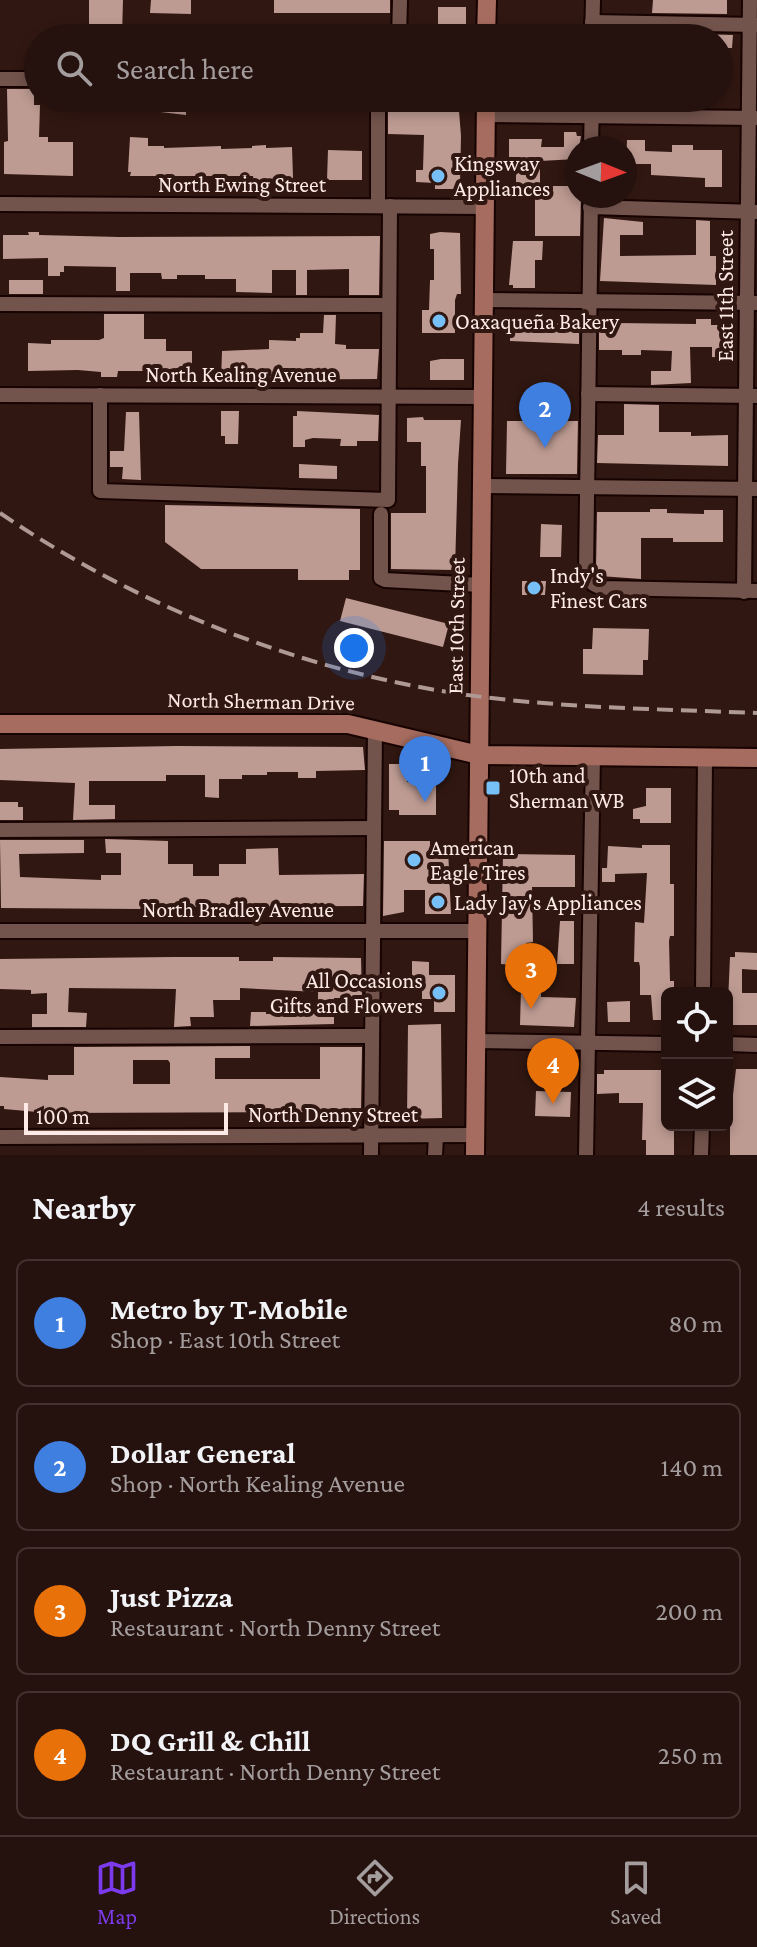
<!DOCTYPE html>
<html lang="en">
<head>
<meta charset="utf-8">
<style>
	body { margin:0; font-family:"Crimson Pro",serif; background:#2d1a16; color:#f1f3f6 }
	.controls { position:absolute; right:24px; bottom:24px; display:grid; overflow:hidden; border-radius:12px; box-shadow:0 4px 12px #0003 }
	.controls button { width:72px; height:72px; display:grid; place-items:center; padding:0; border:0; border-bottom:2px solid #42312e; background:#25110d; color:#f1f3f6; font:40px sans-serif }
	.compass { position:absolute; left:565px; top:136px; width:72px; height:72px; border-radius:50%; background:#25110d; box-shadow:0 4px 12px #0003; rotate:91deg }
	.scale { position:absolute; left:24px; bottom:20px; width:204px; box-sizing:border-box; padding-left:8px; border:4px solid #fdeae6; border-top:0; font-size:22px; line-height:28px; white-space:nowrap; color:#fdeae6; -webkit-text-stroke:6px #311711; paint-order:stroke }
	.you { position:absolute; left:354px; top:648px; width:28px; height:28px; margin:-20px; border:6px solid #fff; border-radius:50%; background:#1a73e8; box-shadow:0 0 0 12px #1a73e833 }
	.badge { display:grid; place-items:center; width:52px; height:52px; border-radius:50%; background:#7c3aed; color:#fff; font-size:26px; font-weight:700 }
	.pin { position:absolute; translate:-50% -66px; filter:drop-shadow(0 2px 4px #0008) }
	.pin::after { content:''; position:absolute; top:42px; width:28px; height:24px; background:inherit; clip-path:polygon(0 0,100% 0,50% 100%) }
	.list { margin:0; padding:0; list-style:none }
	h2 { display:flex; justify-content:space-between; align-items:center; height:104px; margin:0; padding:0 32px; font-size:34px }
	h2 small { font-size:26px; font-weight:400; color:#a39d9d }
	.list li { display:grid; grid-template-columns:52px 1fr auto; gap:24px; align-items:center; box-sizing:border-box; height:128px; margin:0 16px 16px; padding:0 16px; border:2px solid #42312e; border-radius:12px }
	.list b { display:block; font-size:30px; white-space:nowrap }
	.list p { margin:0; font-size:26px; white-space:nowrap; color:#a39d9d }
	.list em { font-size:26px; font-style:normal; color:#a39d9d }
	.icon { flex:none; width:44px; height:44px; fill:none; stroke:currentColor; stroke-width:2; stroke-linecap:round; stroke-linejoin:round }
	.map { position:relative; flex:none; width:757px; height:1155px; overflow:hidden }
	.search { position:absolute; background:#25110d; box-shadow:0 4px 12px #0003; left:24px; right:24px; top:24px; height:88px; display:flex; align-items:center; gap:20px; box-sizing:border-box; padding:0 28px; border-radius:44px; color:#a39d9d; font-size:30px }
	.sheet { height:680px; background:#25110d }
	nav { display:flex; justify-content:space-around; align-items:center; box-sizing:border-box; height:112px; border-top:2px solid #42312e; background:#25110d; font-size:22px; color:#a39d9d }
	nav a { display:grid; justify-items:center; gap:4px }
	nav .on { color:#7c3aed }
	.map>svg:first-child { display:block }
	.building { fill:#bd9b93; fill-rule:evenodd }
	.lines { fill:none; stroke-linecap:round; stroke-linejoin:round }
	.minor-casing { stroke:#170301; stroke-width:18 }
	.major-casing { stroke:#170301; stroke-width:22 }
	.minor { stroke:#73544d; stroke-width:14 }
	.major { stroke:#a66c5f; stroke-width:18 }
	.rail { stroke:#af9995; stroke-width:4; stroke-dasharray:16 8; stroke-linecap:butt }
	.poi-dot { fill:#77bff7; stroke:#311711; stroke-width:3 }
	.labels { text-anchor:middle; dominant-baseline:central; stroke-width:8; stroke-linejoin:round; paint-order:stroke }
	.poi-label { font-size:22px; fill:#fdeae6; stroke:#311711; text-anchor:start }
	.street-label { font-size:22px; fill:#fdeae6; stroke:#311711 }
</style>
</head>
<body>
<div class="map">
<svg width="757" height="1155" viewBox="0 0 757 1155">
	<rect width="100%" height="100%" fill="#311711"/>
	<g class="building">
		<polygon points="89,0 123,0 122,36 89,34"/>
		<polygon points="151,0 191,0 191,14 150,13"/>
		<rect x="274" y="0" width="116" height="13"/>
		<polygon points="653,0 727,0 727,14 652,13"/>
		<rect x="438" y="7" width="28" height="31"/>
		<polygon points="512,25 540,26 539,38 512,38"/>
		<polygon points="658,33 733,35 732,48 719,48 719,38 658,38"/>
		<polygon points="7,89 34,89 34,105 40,105 39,137 48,137 48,142 73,142 73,176 4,174 4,142 8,141"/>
		<polygon points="420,98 458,98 461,136 460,185 457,189 435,189 435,183 416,182 416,170 423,170 424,135 388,134 388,111 420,111"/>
		<polygon points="152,100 186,100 186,115 152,111"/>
		<polygon points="564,132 576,132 577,136 581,136 577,159 540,161 540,186 516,185 516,157 509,157 509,139 542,139 541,147 564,147"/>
		<polygon points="130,137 148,138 148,146 164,146 164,148 221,146 221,149 252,148 252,146 266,145 266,148 292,147 293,177 292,181 254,184 253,176 130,176 131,172 128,172"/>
		<polygon points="627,140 645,140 645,151 672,152 672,145 693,145 693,150 722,150 722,187 705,187 705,178 651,175 651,164 626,164"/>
		<polygon points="328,150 362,151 362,180 327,180"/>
		<polygon points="535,186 577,186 577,196 581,196 580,236 535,236"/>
		<polygon points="604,218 643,222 643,235 620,235 620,256 696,255 696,220 710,221 710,256 716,256 716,285 600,281"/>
		<polygon points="28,232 39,232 39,235 119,237 380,236 379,295 349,295 349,269 307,270 307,295 296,295 296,270 272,270 272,293 236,292 236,279 205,279 205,275 177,275 177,279 162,279 161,273 130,273 130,291 116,291 116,267 64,266 64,272 60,272 60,276 48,276 48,258 3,259 3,235 29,235"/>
		<polygon points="440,232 460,233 461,294 457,294 455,300 455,333 422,333 422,310 429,310 430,280 434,280 434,249 430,249 430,234"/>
		<polygon points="513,241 543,241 542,260 535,260 535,288 513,288 513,285 509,285"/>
		<rect x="9" y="280" width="34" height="14"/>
		<polygon points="104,314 144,314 144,339 166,339 166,351 192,351 192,370 184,370 184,374 165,376 151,376 149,371 118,371 117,377 101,377 101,372 78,370 28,371 28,343 51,344 51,340 99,340 104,338"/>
		<polygon points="324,315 336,315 335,344 346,345 346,349 379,349 377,379 221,380 222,351 269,349 269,340 296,341 296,338 300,338 300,333 323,333"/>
		<polygon points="559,318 579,318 579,344 510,341 510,322 559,323"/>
		<polygon points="696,319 711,319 711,325 729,325 728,358 712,357 712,347 690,347 691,383 651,385 651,371 671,371 672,351 641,350 641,355 622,355 622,350 599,350 599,320 616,320 616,323 696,324"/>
		<polygon points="441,359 464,359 464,380 430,380 430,361"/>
		<polygon points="624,404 659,405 659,432 691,432 691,436 728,435 728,466 597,463 598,435 624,435"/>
		<polygon points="221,411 239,411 238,444 225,444 225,436 221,436"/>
		<polygon points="297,411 379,415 378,441 357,441 357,446 340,446 341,439 313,438 305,440 305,447 293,447 293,416 297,416"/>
		<polygon points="126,412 139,412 141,480 122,479 123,467 110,467 110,451 124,451"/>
		<polygon points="423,417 424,420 461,420 458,464 455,570 391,569 391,513 426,513 426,466 421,466 421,442 407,442 407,418"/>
		<polygon points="507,421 578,421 577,474 506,474"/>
		<polygon points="299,464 337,466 337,479 299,478"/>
		<polygon points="165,505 360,509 360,570 349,570 349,580 298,580 298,569 201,569 165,542"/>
		<polygon points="650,509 667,509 667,513 704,514 704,510 723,510 723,542 673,542 673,538 641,538 641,579 600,576 596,570 597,512 650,512"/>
		<polygon points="541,524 562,525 561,557 540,557"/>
		<polygon points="522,581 546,581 545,595 522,595"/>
		<polygon points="346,598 449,624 443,647 340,621"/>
		<polygon points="593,628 649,629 648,660 643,660 643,675 583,674 583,649 592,649"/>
		<polygon points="177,746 363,747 365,770 316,771 316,778 298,778 298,772 267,772 267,775 242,775 242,779 219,779 219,798 205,797 205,775 166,775 166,781 89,781 89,805 115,805 115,819 73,820 75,783 0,780 0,749"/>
		<polygon points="389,764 408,764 407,782 436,783 436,815 399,815 399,810 389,810"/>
		<polygon points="646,788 671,788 671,823 640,823 640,819 633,819 633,809 646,806"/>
		<polygon points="0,802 18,802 18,807 23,807 23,820 0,820"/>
		<polygon points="105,839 168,841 168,864 193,864 193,876 219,876 219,864 246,864 246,849 278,848 279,875 364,874 363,906 142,907 142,909 1,908 0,840 84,840 84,853 19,854 20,877 101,880 101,875 121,875 121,853 106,853"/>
		<polygon points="384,841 430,841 430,848 448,848 451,914 425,914 425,890 404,890 404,912 383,916"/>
		<polygon points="642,845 670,845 670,884 674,884 674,936 670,936 669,941 670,981 674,981 674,993 667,993 667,1020 653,1020 651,995 640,995 640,967 639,962 634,962 635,922 644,923 647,873 615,874 615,882 602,882 602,868 607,868 608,846 642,848"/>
		<polygon points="503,854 575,855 575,887 532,887 533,942 526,943 526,966 501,964"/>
		<polygon points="560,921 574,921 574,964 557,964"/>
		<polygon points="735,952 757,953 757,970 742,969 742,993 757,993 757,1025 727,1025 730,957 735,957"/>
		<polygon points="173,957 239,957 239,961 273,961 273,957 361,958 362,998 334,998 334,1024 250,1026 251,1012 266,1012 266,1014 318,1013 318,992 240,988 240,1000 213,1000 214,1017 190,1017 191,1026 174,1027 176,989 69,988 68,1012 87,1013 86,1027 32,1027 32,1014 47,1014 47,993 31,994 31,990 0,989 0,959"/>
		<polygon points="412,961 429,962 429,975 455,975 455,1012 434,1012 434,999 422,999 422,987 412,987"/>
		<polygon points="521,989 541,989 541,997 576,998 574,1027 520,1025"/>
		<polygon points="630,1001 630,1022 608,1022 607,1002"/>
		<polygon points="441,1024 442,1118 407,1119 408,1025"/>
		<path d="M250,1046V1058H215V1079H320V1047H362L361,1112L48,1113L4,1109V1106H0V1077L48,1080V1075H74V1047ZM133,1060H168L170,1063V1084H133Z"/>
		<polygon points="736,1069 757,1069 757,1155 730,1155 730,1095 733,1095"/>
		<polygon points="604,1070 667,1070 667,1125 674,1125 674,1155 646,1155 646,1140 642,1140 643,1103 619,1103 619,1093 597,1094 597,1074 604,1074"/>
		<polygon points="536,1091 571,1092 570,1117 535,1116"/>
	</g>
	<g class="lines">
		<g class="minor-casing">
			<g id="minor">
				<polyline points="592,22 757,25"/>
				<polyline points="399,38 400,0"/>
				<polyline points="592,38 593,0"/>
				<polyline points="0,79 38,79"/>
				<polyline points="486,115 757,118"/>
				<polyline points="591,148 592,98"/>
				<path d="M591,196L586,572C590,582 592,585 603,588L757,591"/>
				<polyline points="0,204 485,207"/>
				<polyline points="378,206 378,98"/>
				<polyline points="590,207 757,212"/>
				<polyline points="484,300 757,303"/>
				<polyline points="0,304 389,305"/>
				<polyline points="588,394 757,396"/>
				<polyline points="0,395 482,397"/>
				<polyline points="100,395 100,491 388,500 390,206"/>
				<polyline points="482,486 757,489"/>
				<polyline points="381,514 381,578 385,580 481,585"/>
				<polyline points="744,592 750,0"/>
				<polyline points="0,830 374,828"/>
				<polyline points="0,931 477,931"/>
				<polyline points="703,993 705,758"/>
				<polyline points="0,1037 372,1036"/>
				<polyline points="476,1041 667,1044"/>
				<polyline points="727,1044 757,1045"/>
				<polyline points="0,1137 475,1135"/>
				<polyline points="371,1155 375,729"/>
				<polyline points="435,1155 436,1136"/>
				<polyline points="586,1155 593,756"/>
				<polyline points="701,1155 702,1125"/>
			</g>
		</g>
		<g class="major-casing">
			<g id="major">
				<polyline points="486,38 487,0"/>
				<polyline points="0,724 348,724 479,755 757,758"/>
				<polyline points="475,1155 486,98"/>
			</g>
		</g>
		<use href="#minor" class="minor"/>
		<use href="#major" class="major"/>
		<path class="rail" d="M0,513C137,606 296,669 460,694C558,708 658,709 757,713"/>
	</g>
	<g class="poi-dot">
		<circle cx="438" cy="176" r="8"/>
		<circle cx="439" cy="321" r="8"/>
		<circle cx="534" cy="588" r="8"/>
		<rect x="485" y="780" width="16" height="16" rx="4"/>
		<circle cx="414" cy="860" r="8"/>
		<circle cx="438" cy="902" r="8"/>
		<circle cx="439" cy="993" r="8"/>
	</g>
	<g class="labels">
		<g class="poi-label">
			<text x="454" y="163">Kingsway<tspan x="454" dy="25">Appliances</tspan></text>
			<text x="455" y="321">Oaxaqueña Bakery</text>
			<text x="550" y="575">Indy's<tspan x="550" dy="25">Finest Cars</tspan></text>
			<text x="509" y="775">10th and<tspan x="509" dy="25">Sherman WB</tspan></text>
			<text x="430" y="847">American<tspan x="430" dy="25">Eagle Tires</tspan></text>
			<text x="454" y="902">Lady Jay's Appliances</text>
			<text x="423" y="980" text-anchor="end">All Occasions<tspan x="423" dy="25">Gifts and Flowers</tspan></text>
		</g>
		<g class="street-label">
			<text x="242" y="184">North Ewing Street</text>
			<text transform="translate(725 296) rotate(-90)">East 11th Street</text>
			<text x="241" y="374">North Kealing Avenue</text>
			<text transform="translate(456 626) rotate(-89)">East 10th Street</text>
			<text transform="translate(261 701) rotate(1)">North Sherman Drive</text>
			<text x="238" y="909">North Bradley Avenue</text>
			<text x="333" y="1114">North Denny Street</text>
		</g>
	</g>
</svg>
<div class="controls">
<button><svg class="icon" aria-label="locate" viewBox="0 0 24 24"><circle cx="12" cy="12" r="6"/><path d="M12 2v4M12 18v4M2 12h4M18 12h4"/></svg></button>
<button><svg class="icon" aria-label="layers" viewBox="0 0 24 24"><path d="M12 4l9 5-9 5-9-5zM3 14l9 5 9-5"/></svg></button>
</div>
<svg class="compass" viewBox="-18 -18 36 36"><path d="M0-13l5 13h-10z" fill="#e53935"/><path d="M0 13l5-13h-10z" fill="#a39d9d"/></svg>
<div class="scale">100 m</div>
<div class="you"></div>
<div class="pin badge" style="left:425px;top:802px;background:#3f7fe0">1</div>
<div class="pin badge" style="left:545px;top:448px;background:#3f7fe0">2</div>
<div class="pin badge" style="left:531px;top:1009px;background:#e8710a">3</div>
<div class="pin badge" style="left:553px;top:1104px;background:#e8710a">4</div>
<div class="search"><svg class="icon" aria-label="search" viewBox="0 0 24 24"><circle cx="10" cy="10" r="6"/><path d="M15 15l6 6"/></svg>Search here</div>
</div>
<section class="sheet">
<h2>Nearby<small>4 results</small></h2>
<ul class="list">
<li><span class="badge" style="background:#3f7fe0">1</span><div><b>Metro by T-Mobile</b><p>Shop · East 10th Street</p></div><em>80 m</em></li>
<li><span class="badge" style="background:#3f7fe0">2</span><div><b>Dollar General</b><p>Shop · North Kealing Avenue</p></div><em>140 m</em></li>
<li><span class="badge" style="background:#e8710a">3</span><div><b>Just Pizza</b><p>Restaurant · North Denny Street</p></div><em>200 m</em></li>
<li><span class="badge" style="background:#e8710a">4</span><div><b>DQ Grill &amp; Chill</b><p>Restaurant · North Denny Street</p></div><em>250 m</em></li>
</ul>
</section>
<nav>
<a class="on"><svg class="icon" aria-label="map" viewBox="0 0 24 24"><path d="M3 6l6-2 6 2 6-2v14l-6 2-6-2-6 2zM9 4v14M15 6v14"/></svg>Map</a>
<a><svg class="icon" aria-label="directions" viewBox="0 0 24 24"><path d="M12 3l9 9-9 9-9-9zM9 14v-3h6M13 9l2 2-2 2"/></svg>Directions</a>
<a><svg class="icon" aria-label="saved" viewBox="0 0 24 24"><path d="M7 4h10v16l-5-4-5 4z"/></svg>Saved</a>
</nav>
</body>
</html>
